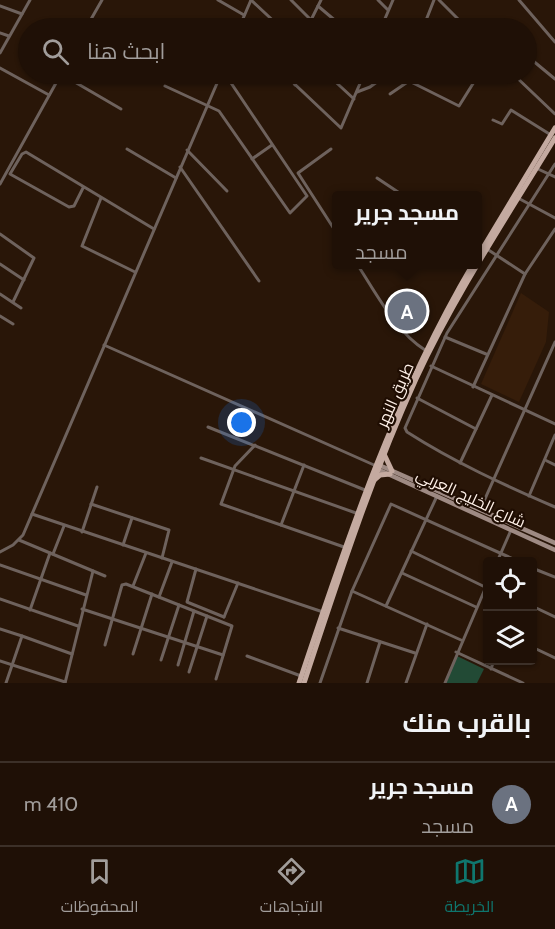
<!DOCTYPE html>
<html lang="ar">
<head>
<meta charset="utf-8">
<style>
	body { margin:0; font-family:Cabin,Cairo,sans-serif; background:#271910; color:#f1f3f6; direction:rtl }
	.controls { position:absolute; right:18px; bottom:18px; display:grid; overflow:hidden; border-radius:6px; box-shadow:0 2px 4px #0004 }
	.controls button { width:54px; height:54px; display:grid; place-items:center; padding:0; border:0; border-bottom:2px solid #3c3028; background:#1f1006; color:#f1f3f6; font:30px sans-serif }
	.you { position:absolute; left:242px; top:423px; width:21px; height:21px; margin:-15px; border:4px solid #fff; border-radius:50%; background:#1a73e8; box-shadow:0 0 0 9px #1a73e833 }
	.badge { display:grid; place-items:center; width:39px; height:39px; border-radius:50%; background:#0f766e; color:#fff; font-size:20px; font-weight:700 }
	.pin { position:absolute; translate:-50% -50%; border:3px solid #fff; box-shadow:0 2px 6px #0006 }
	.popup { position:absolute; left:332px; top:191px; width:150px; height:78px; box-sizing:border-box; display:grid; place-content:center; border-radius:6px; background:#1f1006; filter:drop-shadow(0 2px 4px #0005); font-size:20px; white-space:nowrap; color:#a19d9b }
	.popup b { font-size:22px; color:#f1f3f6 }
	.popup::after { content:''; position:absolute; left:50%; top:100%; margin-left:-12px; border:12px solid transparent; border-top-color:#1f1006 }
	.list { margin:0; padding:0; list-style:none }
	h2 { display:flex; justify-content:space-between; align-items:center; height:78px; margin:0; padding:0 24px; font-size:26px }
	h2 small { font-size:20px; font-weight:400; color:#a19d9b }
	.list li { display:grid; grid-template-columns:39px 1fr auto; gap:18px; align-items:center; box-sizing:border-box; height:84px; padding:0 24px; border-top:2px solid #3c3028 }
	.list b { display:block; font-size:22px; white-space:nowrap }
	.list p { margin:0; font-size:20px; white-space:nowrap; color:#a19d9b }
	.list em { font-size:20px; font-style:normal; color:#a19d9b }
	.icon { flex:none; width:33px; height:33px; fill:none; stroke:currentColor; stroke-width:2; stroke-linecap:round; stroke-linejoin:round }
	.map { position:relative; flex:none; width:555px; height:683px; overflow:hidden; direction:ltr }
	.search { position:absolute; background:#1f1006; box-shadow:0 2px 4px #0004; left:18px; right:18px; top:18px; height:66px; display:flex; align-items:center; gap:15px; box-sizing:border-box; padding:0 21px; border-radius:33px; color:#a19d9b; font-size:22px }
	.sheet { height:162px; background:#1f1006 }
	nav { display:flex; justify-content:space-around; align-items:center; box-sizing:border-box; height:84px; border-top:2px solid #3c3028; background:#1f1006; font-size:16px; color:#a19d9b }
	nav a { display:grid; justify-items:center; gap:3px }
	nav .on { color:#0f766e }
	.map>svg:first-child { display:block }
	.built { fill:#361d0a }
	.green { fill:#224a35 }
	.lines { fill:none; stroke-linecap:round; stroke-linejoin:round }
	.minor { stroke:#6e625d; stroke-width:3 }
	.secondary { stroke:#9e8a83; stroke-width:4.5 }
	.primary { stroke:#c4aaa0; stroke-width:5 }
	.labels { text-anchor:middle; dominant-baseline:central; stroke-width:4.5; stroke-linejoin:round; paint-order:stroke }
	.street-label { font-size:16px; fill:#fef0e7; stroke:#1f0d02 }
</style>
</head>
<body>
<div class="map">
<svg width="555" height="683" viewBox="0 0 555 683">
	<rect width="100%" height="100%" fill="#291608"/>
	<polygon class="built" points="521,293 549,312 546,342 519,402 481,384"/>
	<polygon class="green" points="457,656 484,669 477,683 446,683"/>
	<g class="lines">
		<g class="minor">
			<polyline points="218,0 244,15"/>
			<polyline points="251,0 281,28"/>
			<polyline points="291,0 311,20"/>
			<polyline points="378,0 388,10"/>
			<polyline points="439,0 467,28"/>
			<polyline points="519,0 555,42"/>
			<polyline points="0,6 22,14"/>
			<polyline points="318,6 344,28"/>
			<polyline points="86,28 102,0"/>
			<polyline points="239,28 251,0"/>
			<polyline points="307,28 321,0"/>
			<polyline points="381,28 393,0"/>
			<polyline points="423,28 434,0"/>
			<polyline points="0,33 9,36"/>
			<polyline points="0,53 30,0"/>
			<polyline points="526,55 555,79"/>
			<polyline points="0,68 49,95"/>
			<polyline points="61,74 121,109"/>
			<polyline points="124,74 134,79"/>
			<polyline points="284,74 341,128 364,74"/>
			<polyline points="327,74 354,99"/>
			<polyline points="513,74 555,114"/>
			<polyline points="295,85 300,74"/>
			<polyline points="165,86 219,111 290,213 307,196 225,74"/>
			<polyline points="357,92 370,87 388,74"/>
			<polyline points="390,94 409,81 459,106 479,74"/>
			<polyline points="493,120 502,124 511,110 551,135"/>
			<polyline points="127,149 176,178"/>
			<polyline points="331,149 298,173 336,232"/>
			<polyline points="187,150 227,191"/>
			<polyline points="252,159 272,145"/>
			<path d="M555,164L447,333L405,428L407,432C454,462 504,485 555,507"/>
			<polyline points="180,167 259,281"/>
			<polyline points="538,169 555,177"/>
			<polyline points="377,178 404,196"/>
			<polyline points="0,184 61,74"/>
			<polyline points="83,188 74,206 69,207 10,174 22,154 26,152 154,229"/>
			<polyline points="101,198 82,246 135,272"/>
			<polyline points="518,198 555,218"/>
			<polyline points="0,234 34,258 13,302"/>
			<polyline points="487,249 525,274"/>
			<polyline points="0,264 24,280"/>
			<path d="M357,264C376,293 396,332 425,350"/>
			<polyline points="0,294 21,308"/>
			<polyline points="0,316 13,324"/>
			<polyline points="445,337 486,354"/>
			<polyline points="104,345 374,465"/>
			<polyline points="431,366 555,424"/>
			<polyline points="473,387 525,274 555,229"/>
			<polyline points="417,398 476,429"/>
			<polyline points="208,427 365,490"/>
			<polyline points="255,445 235,466 221,504 344,547"/>
			<polyline points="201,458 356,513"/>
			<polyline points="545,460 555,465"/>
			<polyline points="460,463 492,395"/>
			<polyline points="529,496 555,435"/>
			<polyline points="91,504 169,530 162,558"/>
			<polyline points="480,510 555,342"/>
			<polyline points="32,514 323,612"/>
			<polyline points="281,525 304,465"/>
			<polyline points="82,532 97,487"/>
			<polyline points="19,540 105,576"/>
			<polyline points="123,545 132,518"/>
			<polyline points="411,551 485,587"/>
			<polyline points="0,552 13,545 23,535 221,74"/>
			<polyline points="53,554 64,526"/>
			<polyline points="497,562 511,530"/>
			<polyline points="0,565 86,595"/>
			<polyline points="532,568 555,577"/>
			<polyline points="196,569 187,602 224,617"/>
			<polyline points="402,573 476,607"/>
			<polyline points="532,574 535,569"/>
			<polyline points="133,586 146,553"/>
			<polyline points="352,591 461,640"/>
			<polyline points="159,597 172,562"/>
			<polyline points="0,599 78,626"/>
			<polyline points="386,606 437,496"/>
			<polyline points="532,606 555,617"/>
			<polyline points="82,609 223,655"/>
			<polyline points="30,610 50,553"/>
			<polyline points="224,617 238,583"/>
			<polyline points="338,628 415,653"/>
			<polyline points="0,629 22,636 6,683"/>
			<polyline points="22,636 72,654"/>
			<polyline points="105,645 122,585 126,584 232,626 216,679"/>
			<polyline points="532,647 555,658"/>
			<polyline points="456,652 523,683"/>
			<polyline points="133,654 152,594"/>
			<polyline points="247,656 301,676"/>
			<polyline points="161,660 179,605"/>
			<polyline points="0,661 65,682"/>
			<polyline points="178,665 194,611"/>
			<polyline points="491,669 494,660"/>
			<polyline points="189,672 207,616"/>
			<polyline points="65,683 93,571"/>
			<polyline points="320,683 352,591 391,504 520,562"/>
			<polyline points="367,683 380,642"/>
			<polyline points="406,683 427,624"/>
			<polyline points="445,683 488,582"/>
		</g>
		<g class="secondary">
			<polyline points="379,465 555,543"/>
			<polyline points="377,469 555,550"/>
		</g>
		<g class="primary">
			<polyline points="478,256 555,128"/>
			<polyline points="384,454 392,471"/>
			<polyline points="373,481 380,475 390,474"/>
			<path d="M299,683C347,539 395,396 473,264"/>
			<path d="M304,683C338,580 371,478 416,379C455,295 507,217 555,138"/>
		</g>
	</g>
	<g class="labels">
		<g class="street-label">
			<text transform="translate(395 395) rotate(-66)">طريق النهر</text>
			<text transform="translate(471 498) rotate(25)">شارع الخليج العربي</text>
		</g>
	</g>
</svg>
<div class="controls">
<button><svg class="icon" aria-label="locate" viewBox="0 0 24 24"><circle cx="12" cy="12" r="6"/><path d="M12 2v4M12 18v4M2 12h4M18 12h4"/></svg></button>
<button><svg class="icon" aria-label="layers" viewBox="0 0 24 24"><path d="M12 4l9 5-9 5-9-5zM3 14l9 5 9-5"/></svg></button>
</div>
<div class="you"></div>
<div class="pin badge" style="left:407px;top:311px;background:#6b7280">A</div>
<div class="popup"><b>مسجد جرير</b>مسجد</div>
<div class="search"><svg class="icon" aria-label="search" viewBox="0 0 24 24"><circle cx="10" cy="10" r="6"/><path d="M15 15l6 6"/></svg>ابحث هنا</div>
</div>
<section class="sheet">
<h2>بالقرب منك<small></small></h2>
<ul class="list">
<li><span class="badge" style="background:#6b7280">A</span><div><b>مسجد جرير</b><p>مسجد</p></div><em>410 m</em></li>
</ul>
</section>
<nav>
<a class="on"><svg class="icon" aria-label="map" viewBox="0 0 24 24"><path d="M3 6l6-2 6 2 6-2v14l-6 2-6-2-6 2zM9 4v14M15 6v14"/></svg>الخريطة</a>
<a><svg class="icon" aria-label="directions" viewBox="0 0 24 24"><path d="M12 3l9 9-9 9-9-9zM9 14v-3h6M13 9l2 2-2 2"/></svg>الاتجاهات</a>
<a><svg class="icon" aria-label="saved" viewBox="0 0 24 24"><path d="M7 4h10v16l-5-4-5 4z"/></svg>المحفوظات</a>
</nav>
</body>
</html>
